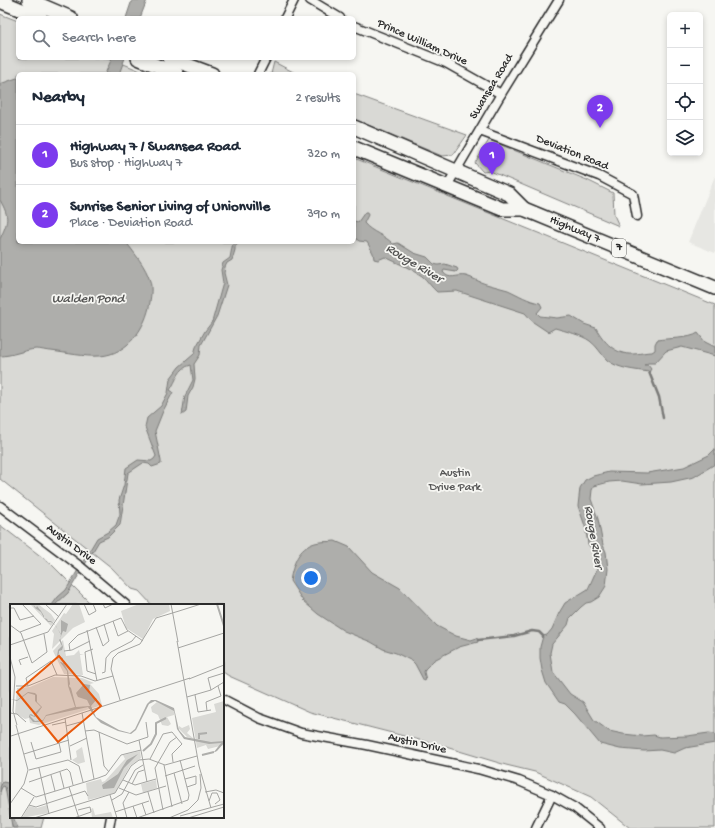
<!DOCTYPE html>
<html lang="en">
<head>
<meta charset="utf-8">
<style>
	body { margin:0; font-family:"Gochi Hand",sans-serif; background:#f6f6f7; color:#1f2937 }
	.controls { position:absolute; right:12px; top:12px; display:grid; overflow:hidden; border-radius:6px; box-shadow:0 2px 6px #0003 }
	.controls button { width:36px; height:36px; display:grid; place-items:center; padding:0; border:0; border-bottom:1px solid #e0e1e3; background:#fff; color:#1f2937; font:20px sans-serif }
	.you { position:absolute; left:311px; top:578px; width:14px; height:14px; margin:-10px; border:3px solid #fff; border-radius:50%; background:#1a73e8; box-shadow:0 0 0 6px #1a73e833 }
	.badge { display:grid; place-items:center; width:26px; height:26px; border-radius:50%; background:#7c3aed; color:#fff; font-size:13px; font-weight:700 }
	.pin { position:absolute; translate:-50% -33px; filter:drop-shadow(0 1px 2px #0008) }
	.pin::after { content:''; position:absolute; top:21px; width:14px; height:12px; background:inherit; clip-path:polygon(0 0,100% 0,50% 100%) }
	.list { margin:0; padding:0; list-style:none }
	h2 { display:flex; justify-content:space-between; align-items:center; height:52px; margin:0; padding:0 16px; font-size:17px }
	h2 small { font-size:13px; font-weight:400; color:#747a83 }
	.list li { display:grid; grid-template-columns:26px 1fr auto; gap:12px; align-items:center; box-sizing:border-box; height:60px; padding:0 16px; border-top:1px solid #e0e1e3 }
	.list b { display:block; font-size:15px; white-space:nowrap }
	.list p { margin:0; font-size:13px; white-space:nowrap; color:#747a83 }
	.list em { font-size:13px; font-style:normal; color:#747a83 }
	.icon { flex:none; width:22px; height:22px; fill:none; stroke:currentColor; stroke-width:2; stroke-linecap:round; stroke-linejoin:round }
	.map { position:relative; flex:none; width:715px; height:828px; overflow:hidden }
	.search { position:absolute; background:#fff; box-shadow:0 2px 6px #0003; left:16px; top:16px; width:340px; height:44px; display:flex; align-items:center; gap:10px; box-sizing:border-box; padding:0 14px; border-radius:6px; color:#747a83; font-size:15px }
	.panel { position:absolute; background:#fff; box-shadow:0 2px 6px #0003; left:16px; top:72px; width:340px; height:172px; border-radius:6px }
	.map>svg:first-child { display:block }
	.built { fill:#e7e7e3 }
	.green { fill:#d9d9d5; stroke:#828280 }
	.water { fill:#aeaeab; stroke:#7a7a78 }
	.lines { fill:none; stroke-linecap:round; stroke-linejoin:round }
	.stream { stroke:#7a7a78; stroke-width:2.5 }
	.minor-casing { stroke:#2b2b2b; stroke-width:11 }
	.primary-casing { stroke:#2b2b2b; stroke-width:16 }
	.minor { stroke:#f6f6f2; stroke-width:8 }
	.primary { stroke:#f6f6f2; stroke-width:13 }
	.labels { text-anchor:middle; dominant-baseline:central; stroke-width:3.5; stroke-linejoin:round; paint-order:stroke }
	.shield { fill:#f6f6f2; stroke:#686867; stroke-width:1 }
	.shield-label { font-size:11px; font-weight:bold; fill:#2b2b2b }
	.street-label { font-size:12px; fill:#2b2b2b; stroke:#f6f6f2 }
	.park-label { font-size:12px; fill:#565656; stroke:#f6f6f2 }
	.water-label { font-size:13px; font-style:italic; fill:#525251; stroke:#f6f6f2 }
	.inset-river { fill:none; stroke:#aeaeab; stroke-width:2 }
	.inset-road { fill:none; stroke:#a5a5a2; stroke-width:1 }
	.view { fill:#e8590c; fill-opacity:0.15; stroke:#e8590c; stroke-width:2 }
	.inset-edge { fill:none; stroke:#2b2b2b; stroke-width:2 }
</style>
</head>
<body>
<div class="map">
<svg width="715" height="828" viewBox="0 0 715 828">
	<rect width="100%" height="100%" fill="#f6f6f2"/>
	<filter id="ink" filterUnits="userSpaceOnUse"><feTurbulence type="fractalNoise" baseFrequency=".025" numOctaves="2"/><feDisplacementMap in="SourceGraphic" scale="8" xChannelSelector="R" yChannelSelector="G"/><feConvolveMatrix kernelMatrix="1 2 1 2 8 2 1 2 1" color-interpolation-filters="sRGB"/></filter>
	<g filter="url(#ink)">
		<polygon class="built" points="715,176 715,253 688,242"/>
		<g class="green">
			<polygon points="0,14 18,21 18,58 109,58 148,74 18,74 18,242 354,242 354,158 715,305 715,828 630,828 591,797 535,772 506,765 439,745 310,712 229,676 223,672 223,605 152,605 139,591 132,589 112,568 0,479"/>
			<polygon points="274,62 297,74 271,74"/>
			<polygon points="354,94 467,135 453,155 442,156 354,119"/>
			<polygon points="489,140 587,180 613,193 614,215 619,226 490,171 483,172 475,163"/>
			<polygon points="0,525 51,564 92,605 11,605 11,817 44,817 41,828 0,828"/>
		</g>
		<g class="water">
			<polygon points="132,0 147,0 140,18 126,18"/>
			<polygon points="112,58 125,58 119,74 105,74"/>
			<path d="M17,78H18V242H126C135,254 146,267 150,281C152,288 151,295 150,302C146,328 128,354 100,356C84,357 67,353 51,351C46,351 41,349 36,349C24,350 12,356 0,356V239C8,221 10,218 0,200V84Z"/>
			<path d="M365,212H367L368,215L364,223C372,233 385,235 393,244L398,243L414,253L427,257L434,264L438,265L445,264L457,268L458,270L456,272L444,270L443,272C449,281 457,274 466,276C473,278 479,282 486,284C493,286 501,288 508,290C519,295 528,301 540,303L542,307L537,313L540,316L557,318L571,316L584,324L596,328C604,342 615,355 633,354C640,354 645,352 652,352L655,350V344L657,340C668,338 690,339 698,333L705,342L715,347V356L682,347L666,351L655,363H648L644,365H648L651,369L649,372C636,370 618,369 607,360C601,354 597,346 590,341C582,335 565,331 555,328L548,332L533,322L525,313L457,291L437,292C431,287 427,280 422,276C411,268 397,263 385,257L378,260L374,259L373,253L367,242L359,241L354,237V221L358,222Z"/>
			<path d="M233,242H239L235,247V250L232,260L227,263L225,267L224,273L227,285L217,316L201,345L200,355L194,364L195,379L193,387L188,396L186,412L182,415L185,396L193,380L191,365C178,368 177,380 170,390L173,392L163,411L155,431L161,461V464L152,467L149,464L143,463L128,473L120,525L108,537L99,541L68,593L55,605H52L58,597L66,590L97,538L108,532L116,525L120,514L119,500L124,485L126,468L138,460L151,461L154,459L156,456L145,427L147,418L161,406L168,393L170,379L179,367L194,354L196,347L205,331L212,322L223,283L221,270L223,263L230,258Z"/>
			<polygon points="715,449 715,464 694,477 671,482 642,484 622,481 609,482 594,486 592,490 591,499 598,519 603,545 606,552 608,569 606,586 599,597 591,602 586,603 581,607 570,618 568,625 552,644 550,653 553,672 570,694 583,702 594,720 609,731 623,734 642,736 654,735 660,737 687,736 709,733 715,734 715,743 685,748 674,753 660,750 644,751 620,749 600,744 575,714 565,704 559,702 546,683 542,670 540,658 540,647 543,636 547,635 552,629 559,613 565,603 588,589 597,569 593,560 593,551 588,544 585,526 578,506 580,488 585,480 593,476 609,472 647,473 684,467 709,455"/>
			<path d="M335,541L349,547L372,572L400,588L437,626L456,636L471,640L477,638L478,642L459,647L434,660L425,669L424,672L426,680L424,681L415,664L412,661L396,653L383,649L371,642L344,631L318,614L303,601L290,581C293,564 298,548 315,543C321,541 329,542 335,541Z"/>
			<polygon points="3,782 8,783 11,804 11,817 13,817 18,828 13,828 12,826 5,787 4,786 2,787 0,792 0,787"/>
		</g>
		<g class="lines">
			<g class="stream">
				<polyline points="649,372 659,397 663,418"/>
				<polyline points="478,640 514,636 532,631 539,632 543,636"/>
			</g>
			<g class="minor-casing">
				<g id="minor">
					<polyline points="310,0 340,18"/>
					<polyline points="285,18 294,0"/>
					<polyline points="354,26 446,63 501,94"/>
					<polyline points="258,74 266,58"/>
					<polyline points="480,131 599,176 633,194 637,216"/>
					<polyline points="447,186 501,94 559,0"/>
					<polyline points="0,506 81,567 126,605"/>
					<polyline points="223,699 259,718 301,733 367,745 478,769 519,781 552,795 575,808 600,828"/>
					<polyline points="109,828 111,817"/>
					<polyline points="536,828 552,795"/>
				</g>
			</g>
			<g class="primary-casing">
				<g id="primary">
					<polyline points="29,0 71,18"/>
					<polyline points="0,1 41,18"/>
					<polyline points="138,58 177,74"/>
					<polyline points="169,58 212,74"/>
					<polyline points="354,127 509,194 524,209"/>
					<path id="s1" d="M354,148L502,209H524L715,288"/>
				</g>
			</g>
			<use href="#minor" class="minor"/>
			<use href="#primary" class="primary"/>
		</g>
	</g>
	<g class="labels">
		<rect class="shield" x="612" y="239" width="14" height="18" rx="3"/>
		<g class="shield-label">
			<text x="619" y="248">7</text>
		</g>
		<g class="street-label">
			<text transform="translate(422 43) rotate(24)">Prince William Drive</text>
			<text transform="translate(492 87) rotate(-59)">Swansea Road</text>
			<text transform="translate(572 153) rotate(22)">Deviation Road</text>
			<text stroke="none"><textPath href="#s1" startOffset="237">Highway 7</textPath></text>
			<text transform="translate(71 545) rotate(37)">Austin Drive</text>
			<text transform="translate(417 744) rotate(13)">Austin Drive</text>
		</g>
		<g class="park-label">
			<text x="455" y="474">Austin<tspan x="455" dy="14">Drive Park</tspan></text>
		</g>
		<g class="water-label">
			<text transform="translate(414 264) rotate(31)">Rouge River</text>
			<text x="88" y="299">Walden Pond</text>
			<text transform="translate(593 537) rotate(80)">Rouge River</text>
		</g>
	</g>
	<g transform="translate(10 604)">
		<rect width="214" height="214" fill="#f6f6f2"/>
		<path d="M20,0H28L41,10L45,16L41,22ZM63,0H69L75,18L63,24L42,45L44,30L42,27L54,9L56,10ZM129,0H159L160,7L143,15L133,35L116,24L111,7ZM53,36L56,52L64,51L69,46L70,50L74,51H70L73,71L54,70L43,47ZM43,73L72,74L84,79L80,80L89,90L92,101L29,121L20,119L19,114L15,115L5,109L7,84L20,83ZM214,97V141L198,145L196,141L187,144L182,114L206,108L204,100ZM147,98L164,106V111L157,113L161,120L158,122L152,121L148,111L142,108L141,103ZM179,121L180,125L177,129L184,135L177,133L169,125V122L172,124ZM72,143L75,158L68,160L62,156L67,153L66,147ZM130,147L131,154L120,162L105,189L78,196L76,179L91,175L92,178L95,177L115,155L113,151ZM146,176L147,184L133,189L131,180ZM37,201L38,209L12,214L19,202L27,204ZM83,204L85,211L101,208L103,214H82L81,205Z" fill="#d9d9d5"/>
		<path d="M23,0L26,4L27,2L31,7L34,12V14L37,15L38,17H41L45,21L51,30V16L58,20L56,28L53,27L51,32L50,34L53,43L52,46L49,47V49L48,52L53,54V58L51,59H54L58,67L60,80L59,82L61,84L66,103L80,102L77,96L68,93L66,89L74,80L80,81L79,89L87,95L81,102L86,113L109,126L120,129L125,125L137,100L141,96H146L164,104L169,126L175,133L201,138L214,137V139L207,147L205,148H204L211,139L199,140L174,135L167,125L164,107L145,97L139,100L126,126L121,130L108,127L91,119L85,113L78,103L36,112L33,117L28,118H23L19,113V111L21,110L24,112L26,108L31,103L25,97V91L18,89L7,97L0,95L7,96L18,88L25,89L27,91V98L32,103L25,113L19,111L25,117L33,116L36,111L65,103L58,82L57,67L50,58H53L52,54L47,52L48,46L52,42L49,36L50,35V34L51,31L46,22L41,18H38L34,14L31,8L25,4ZM128,150L114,164L104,184L93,185L92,181L108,170L117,156Z" fill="#aeaeab"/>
		<path class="inset-river" d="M207,0L214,22M189,135V130L197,129M133,147L141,140L146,130V119L156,114M192,151L204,148"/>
		<path class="inset-road" d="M35,0L49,13M74,0L79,11L86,7L83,0M93,0L95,4L103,0M161,0L168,38M0,4H4L10,16L24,12M169,7L191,0M103,17L108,32L118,27M0,21L11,29L22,59L37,48L34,30M86,23L93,42L99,37L94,20M77,26L87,77M10,28L31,20L12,0M167,37L189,162L201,204M0,41L38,28L57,0M168,44L214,29M83,45L75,48L77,67L86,70M54,47L62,46L80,37M60,47L59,40L68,31L111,14L117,26L133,37M0,53L5,73L3,107L7,121M11,61L9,56L18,53M92,69L95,68L96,54L101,48L122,37L126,32M179,75L214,61M6,82H18L45,71L71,72L85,77L103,72M18,82L16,74L41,57L47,71M201,86L198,74L214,69M185,91L188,108L201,106M177,93L201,86L214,78M110,96L101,65L103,54L108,49L130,40L146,14L169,7M197,107L196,98L211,92L208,82M0,109L7,110L16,118M72,109L84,175M55,114L61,156M42,121L56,118M56,122L74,117M75,127L84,126L117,140L138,133L136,118M89,128L94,162L99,168M1,132L180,74M129,136L137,178M21,138L26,155L51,148L49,139M60,142L77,134M14,150L59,136M140,155L153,130L162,128L172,140L162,150L163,158M154,161L162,203M29,164L39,210M19,166L58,156L69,162L73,178M50,168L54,184M164,169L172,200M41,171L45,187M155,172L185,162M175,175L186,172V180L177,183M113,176L125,181L146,175M19,178L57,165L60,168L63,181M122,180L128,168L134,166M59,183L69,214M11,184L26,193L88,174L96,171L111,151L131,146M109,184L126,191L156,182M138,188L144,209M195,188L206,186L214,189M100,191L107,214M102,196L112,190L125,166L133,161M199,197L202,189H207L210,196L205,200M132,199L136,211M0,200L14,180L18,166L6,121M19,201L26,203L75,187L78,192M123,202L127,214L178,196L179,191L170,156M153,206L145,164L160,138L167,133M105,208L139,197M170,212L214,200M11,214L24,193M24,214L105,189L121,162L129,156L139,155L155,161L187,152M64,214L81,208L80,203L68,206M117,214L113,199L119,188M159,214L178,206L188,196L191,184L190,170M178,214L214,203"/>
		<path class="view" d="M49,52L91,102L48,138L7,88Z"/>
		<rect width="214" height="214" class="inset-edge"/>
	</g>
</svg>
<div class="controls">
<button>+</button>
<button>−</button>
<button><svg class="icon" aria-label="locate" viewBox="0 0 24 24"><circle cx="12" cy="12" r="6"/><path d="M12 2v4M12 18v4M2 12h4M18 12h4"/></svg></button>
<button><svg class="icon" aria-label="layers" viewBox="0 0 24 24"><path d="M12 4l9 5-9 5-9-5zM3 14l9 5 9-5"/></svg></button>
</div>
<div class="you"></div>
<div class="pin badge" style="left:492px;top:175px">1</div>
<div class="pin badge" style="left:600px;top:128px">2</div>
<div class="search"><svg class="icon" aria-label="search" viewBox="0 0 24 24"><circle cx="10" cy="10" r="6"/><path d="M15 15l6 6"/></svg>Search here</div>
<section class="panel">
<h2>Nearby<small>2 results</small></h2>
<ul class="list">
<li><span class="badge">1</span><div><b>Highway 7 / Swansea Road</b><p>Bus stop · Highway 7</p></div><em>320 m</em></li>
<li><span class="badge">2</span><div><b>Sunrise Senior Living of Unionville</b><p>Place · Deviation Road</p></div><em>390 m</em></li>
</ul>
</section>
</div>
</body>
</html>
